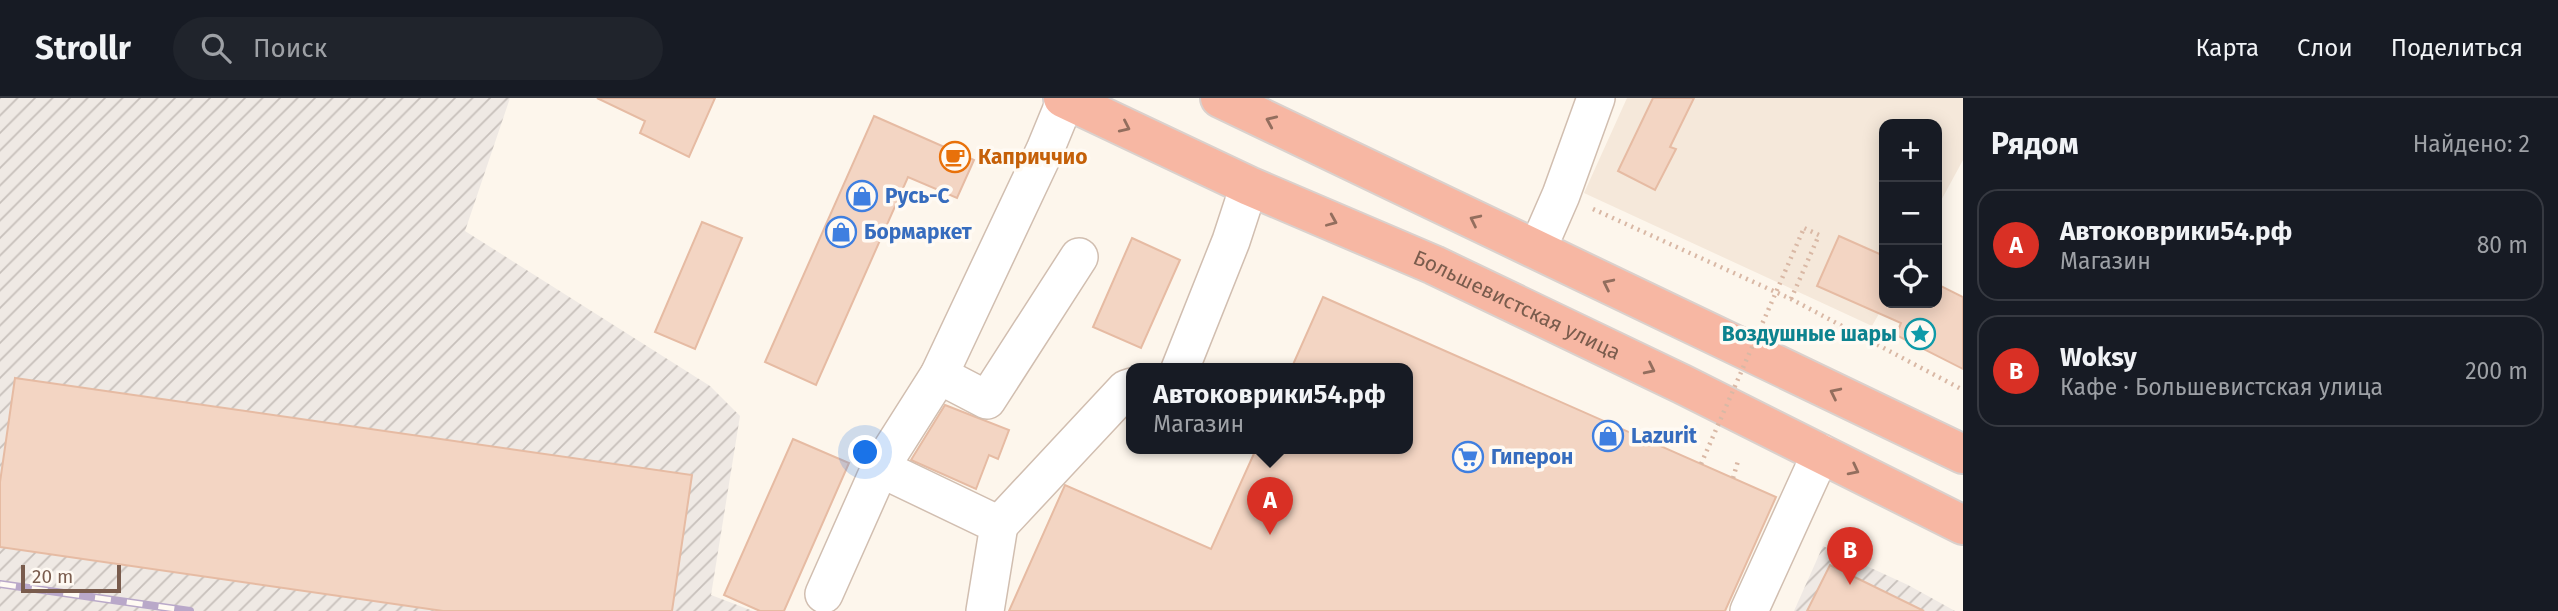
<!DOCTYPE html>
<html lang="ru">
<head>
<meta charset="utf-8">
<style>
	body { margin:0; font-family:"Fira Sans",sans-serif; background:#20242c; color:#f1f3f6 }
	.controls { position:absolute; right:21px; top:21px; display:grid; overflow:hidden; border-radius:14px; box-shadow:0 4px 18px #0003 }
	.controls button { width:63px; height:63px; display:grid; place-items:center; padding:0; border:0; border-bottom:2px solid #363941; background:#171b24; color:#f1f3f6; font:35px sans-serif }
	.scale { position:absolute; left:21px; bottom:18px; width:100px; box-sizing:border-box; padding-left:7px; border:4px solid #7a5c4d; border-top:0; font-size:19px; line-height:24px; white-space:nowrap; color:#7a5c4d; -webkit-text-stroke:5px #fffaf3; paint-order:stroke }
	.you { position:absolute; left:866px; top:355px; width:24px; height:24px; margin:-18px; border:5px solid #fff; border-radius:50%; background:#1a73e8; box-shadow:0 0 0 10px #1a73e833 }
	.badge { display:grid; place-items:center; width:46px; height:46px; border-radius:50%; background:#d93025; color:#fff; font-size:23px; font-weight:700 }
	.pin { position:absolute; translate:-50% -58px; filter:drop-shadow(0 2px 4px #0008) }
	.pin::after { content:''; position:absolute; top:37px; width:24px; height:21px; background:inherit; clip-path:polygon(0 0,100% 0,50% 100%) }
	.popup { position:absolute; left:1126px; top:265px; width:287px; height:91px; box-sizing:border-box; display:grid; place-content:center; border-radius:14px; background:#171b24; filter:drop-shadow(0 2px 5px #0005); font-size:23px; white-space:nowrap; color:#9ea1a6 }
	.popup b { font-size:26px; color:#f1f3f6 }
	.popup::after { content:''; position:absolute; left:50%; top:100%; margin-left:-14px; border:14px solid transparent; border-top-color:#171b24 }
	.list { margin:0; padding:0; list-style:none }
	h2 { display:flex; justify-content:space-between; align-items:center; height:91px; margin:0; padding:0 28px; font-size:30px }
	h2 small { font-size:23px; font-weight:400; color:#9ea1a6 }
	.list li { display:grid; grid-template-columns:46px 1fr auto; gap:21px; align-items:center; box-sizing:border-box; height:112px; margin:0 14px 14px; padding:0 14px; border:2px solid #363941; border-radius:21px }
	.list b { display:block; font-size:26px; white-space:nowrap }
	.list p { margin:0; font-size:23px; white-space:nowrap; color:#9ea1a6 }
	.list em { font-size:23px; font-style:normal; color:#9ea1a6 }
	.icon { flex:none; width:38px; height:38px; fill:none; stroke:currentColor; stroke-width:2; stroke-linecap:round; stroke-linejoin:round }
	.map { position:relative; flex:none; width:1963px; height:513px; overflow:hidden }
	header { display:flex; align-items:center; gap:42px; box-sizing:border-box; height:98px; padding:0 35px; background:#171b24; border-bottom:2px solid #363941 }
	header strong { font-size:33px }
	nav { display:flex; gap:38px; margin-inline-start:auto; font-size:24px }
	.search { width:490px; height:63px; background:#20242c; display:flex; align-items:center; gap:18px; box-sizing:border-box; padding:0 24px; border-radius:38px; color:#9ea1a6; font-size:26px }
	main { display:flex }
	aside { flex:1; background:#171b24 }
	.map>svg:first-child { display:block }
	.residential { fill:#f5e8da }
	.industrial { fill:url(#industrial-furrows) }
	.building { fill:#f3d5c3; stroke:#e6bba3; stroke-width:2 }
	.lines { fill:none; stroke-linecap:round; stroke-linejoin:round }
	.minor-casing { stroke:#d1beb0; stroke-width:40 }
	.highway-casing { stroke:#dad1cd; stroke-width:42 }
	.path { stroke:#d9b8a5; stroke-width:4.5; stroke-dasharray:2 5; stroke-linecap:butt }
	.minor { stroke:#fff; stroke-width:37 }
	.highway { stroke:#f7b7a3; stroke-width:38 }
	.rail-casing { stroke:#b9a8c9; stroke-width:8 }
	.rail { stroke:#fffaf3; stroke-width:5; stroke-dasharray:16; stroke-linecap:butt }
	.path-bridge { stroke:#d9b8a5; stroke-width:4.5; stroke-dasharray:2 5; stroke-linecap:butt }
	.oneway { stroke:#936e5e }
	.labels { text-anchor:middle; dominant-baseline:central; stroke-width:7; stroke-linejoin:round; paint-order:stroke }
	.food-label { font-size:21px; font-weight:bold; fill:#c56008; stroke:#fffaf3; text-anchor:start }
	.shop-label { font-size:21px; font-weight:bold; fill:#366cbe; stroke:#fffaf3; text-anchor:start }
	.street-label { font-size:21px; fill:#7a5c4d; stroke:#fffaf3 }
	.culture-label { font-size:21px; font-weight:bold; fill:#0d838f; stroke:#fffaf3; text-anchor:end }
</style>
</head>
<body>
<header>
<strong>Strollr</strong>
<div class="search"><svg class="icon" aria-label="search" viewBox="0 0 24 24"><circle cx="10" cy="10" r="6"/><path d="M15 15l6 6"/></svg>Поиск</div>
<nav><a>Карта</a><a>Слои</a><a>Поделиться</a></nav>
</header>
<main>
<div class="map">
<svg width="1963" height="513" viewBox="0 0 1963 513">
	<defs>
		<pattern id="industrial-furrows" width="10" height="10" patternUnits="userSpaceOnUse" patternTransform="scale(1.75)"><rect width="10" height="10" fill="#efe9e4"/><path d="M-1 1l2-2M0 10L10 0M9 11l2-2" fill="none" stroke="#c7c0bb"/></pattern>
	</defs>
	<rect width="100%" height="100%" fill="#fdf6ec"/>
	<polygon class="residential" points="1627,0 1963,0 1963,62 1937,110 1937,26 1884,26 1885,205 1872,228 1584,95"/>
	<g class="industrial">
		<polygon points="0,0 510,0 465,133 710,288 740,318 711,497 753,513 0,513"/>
		<polygon points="1823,448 1908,487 1955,513 1794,513"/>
	</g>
	<g class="building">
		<polygon points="597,0 715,0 689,59 640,35 645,23"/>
		<polygon points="1653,0 1694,0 1670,49 1676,51 1655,92 1618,73"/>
		<polygon points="874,18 974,62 957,100 908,79 816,287 765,264"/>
		<polygon points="702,124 742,140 695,251 655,234"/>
		<polygon points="1839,138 1884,158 1884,205 1937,205 1937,186 1963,199 1963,271 1896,237 1901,225 1817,188"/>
		<polygon points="1132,140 1180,162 1141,250 1093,229"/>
		<polygon points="1323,199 1776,399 1725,513 1009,513 1065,387 1211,451 1256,351 1408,351 1408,271 1291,271"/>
		<polygon points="15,280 692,377 672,513 443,513 0,449 0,384"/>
		<polygon points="945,307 1009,332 998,361 989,357 976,391 911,362"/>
		<polygon points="793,341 849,365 784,513 760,513 724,497"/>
		<polygon points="1830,467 1924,513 1807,513"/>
	</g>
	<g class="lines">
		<g class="minor-casing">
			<g id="minor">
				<polyline points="1537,152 1561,97 1596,0"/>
				<polyline points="1180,271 1231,143 1249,88"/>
				<polyline points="939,277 987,302 1079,159"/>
				<polyline points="880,370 939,277 1045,52 1066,1"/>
				<polyline points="999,427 1126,291 1132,289"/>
				<polyline points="824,496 880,370 999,427 985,513"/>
				<polyline points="1749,513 1821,355"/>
			</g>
		</g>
		<g class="highway-casing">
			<g id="highway">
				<path id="s1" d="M1063,0L1249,88L1434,167L1682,286L1963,427"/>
				<polyline points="1220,0 1963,356"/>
			</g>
		</g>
		<g class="path">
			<polyline points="1593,111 1791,201 1963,292"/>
			<polyline points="1791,201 1819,137 1804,130"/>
			<polyline points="1733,380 1738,363"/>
		</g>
		<use href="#minor" class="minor"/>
		<use href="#highway" class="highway"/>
		<g class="rail-casing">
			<polyline id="rail" points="0,486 190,513"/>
		</g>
		<use href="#rail" class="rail"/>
		<polyline class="path-bridge" points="1701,366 1804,130"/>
	</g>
	<defs><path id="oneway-chevron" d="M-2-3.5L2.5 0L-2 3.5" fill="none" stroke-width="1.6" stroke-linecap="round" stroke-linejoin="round" transform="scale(1.75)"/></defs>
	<g class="oneway">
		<use href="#oneway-chevron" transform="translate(1271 23) rotate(-156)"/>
		<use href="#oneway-chevron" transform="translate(1125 29) rotate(25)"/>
		<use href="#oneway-chevron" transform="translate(1475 122) rotate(-154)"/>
		<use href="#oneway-chevron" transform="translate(1332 123) rotate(23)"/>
		<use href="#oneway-chevron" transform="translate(1608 186) rotate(-154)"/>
		<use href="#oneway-chevron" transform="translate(1650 271) rotate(26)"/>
		<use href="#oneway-chevron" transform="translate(1835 295) rotate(-154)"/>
		<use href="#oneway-chevron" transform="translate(1854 372) rotate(27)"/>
	</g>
	<defs>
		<g id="cafe-ring" transform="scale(1.575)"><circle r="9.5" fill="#fffaf3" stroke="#e8710a" stroke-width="1.5"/><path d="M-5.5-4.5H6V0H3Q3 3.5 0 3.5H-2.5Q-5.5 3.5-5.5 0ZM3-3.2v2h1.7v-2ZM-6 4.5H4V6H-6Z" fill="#e8710a"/></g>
		<g id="shop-ring" transform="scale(1.575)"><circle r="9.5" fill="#fffaf3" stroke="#3f7fe0" stroke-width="1.5"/><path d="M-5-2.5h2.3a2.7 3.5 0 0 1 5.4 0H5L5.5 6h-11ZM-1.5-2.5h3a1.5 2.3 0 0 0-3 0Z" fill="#3f7fe0"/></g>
		<g id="sight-ring" transform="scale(1.575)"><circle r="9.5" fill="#fffaf3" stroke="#0f9aa8" stroke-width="1.5"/><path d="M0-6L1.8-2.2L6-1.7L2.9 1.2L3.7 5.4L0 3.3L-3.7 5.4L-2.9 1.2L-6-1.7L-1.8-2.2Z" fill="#0f9aa8"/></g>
		<g id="supermarket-ring" transform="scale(1.575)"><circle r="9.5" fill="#fffaf3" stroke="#3f7fe0" stroke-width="1.5"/><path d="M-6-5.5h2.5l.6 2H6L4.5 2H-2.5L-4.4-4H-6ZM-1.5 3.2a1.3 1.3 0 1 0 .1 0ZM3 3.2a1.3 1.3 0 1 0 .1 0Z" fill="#3f7fe0"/></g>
	</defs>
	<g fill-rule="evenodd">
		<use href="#cafe-ring" x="955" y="59"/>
		<use href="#shop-ring" x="862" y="98"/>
		<use href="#shop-ring" x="841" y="134"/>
		<use href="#sight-ring" x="1920" y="236"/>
		<use href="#shop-ring" x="1608" y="338"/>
		<use href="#supermarket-ring" x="1468" y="359"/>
	</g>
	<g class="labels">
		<g class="food-label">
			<text x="978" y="59">Каприччио</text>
		</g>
		<g class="shop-label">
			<text x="885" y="98">Русь-С</text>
			<text x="864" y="134">Бормаркет</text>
			<text x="1631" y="338">Lazurit</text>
			<text x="1491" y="359">Гиперон</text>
		</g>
		<g class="street-label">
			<text stroke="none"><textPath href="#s1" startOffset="499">Большевистская улица</textPath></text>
		</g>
		<g class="culture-label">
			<text x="1897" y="236">Воздушные шары</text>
		</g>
	</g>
</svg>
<div class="controls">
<button>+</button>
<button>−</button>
<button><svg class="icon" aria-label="locate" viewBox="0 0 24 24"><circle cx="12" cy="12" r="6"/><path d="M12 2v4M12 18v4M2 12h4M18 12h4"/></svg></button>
</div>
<div class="scale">20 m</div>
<div class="you"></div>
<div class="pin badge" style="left:1270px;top:437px">A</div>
<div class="popup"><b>Автоковрики54.рф</b>Магазин</div>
<div class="pin badge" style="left:1850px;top:487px">B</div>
</div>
<aside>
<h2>Рядом<small>Найдено: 2</small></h2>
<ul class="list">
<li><span class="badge">A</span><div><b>Автоковрики54.рф</b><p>Магазин</p></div><em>80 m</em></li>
<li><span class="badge">B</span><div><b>Woksy</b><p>Кафе · Большевистская улица</p></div><em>200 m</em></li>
</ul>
</aside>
</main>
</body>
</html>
